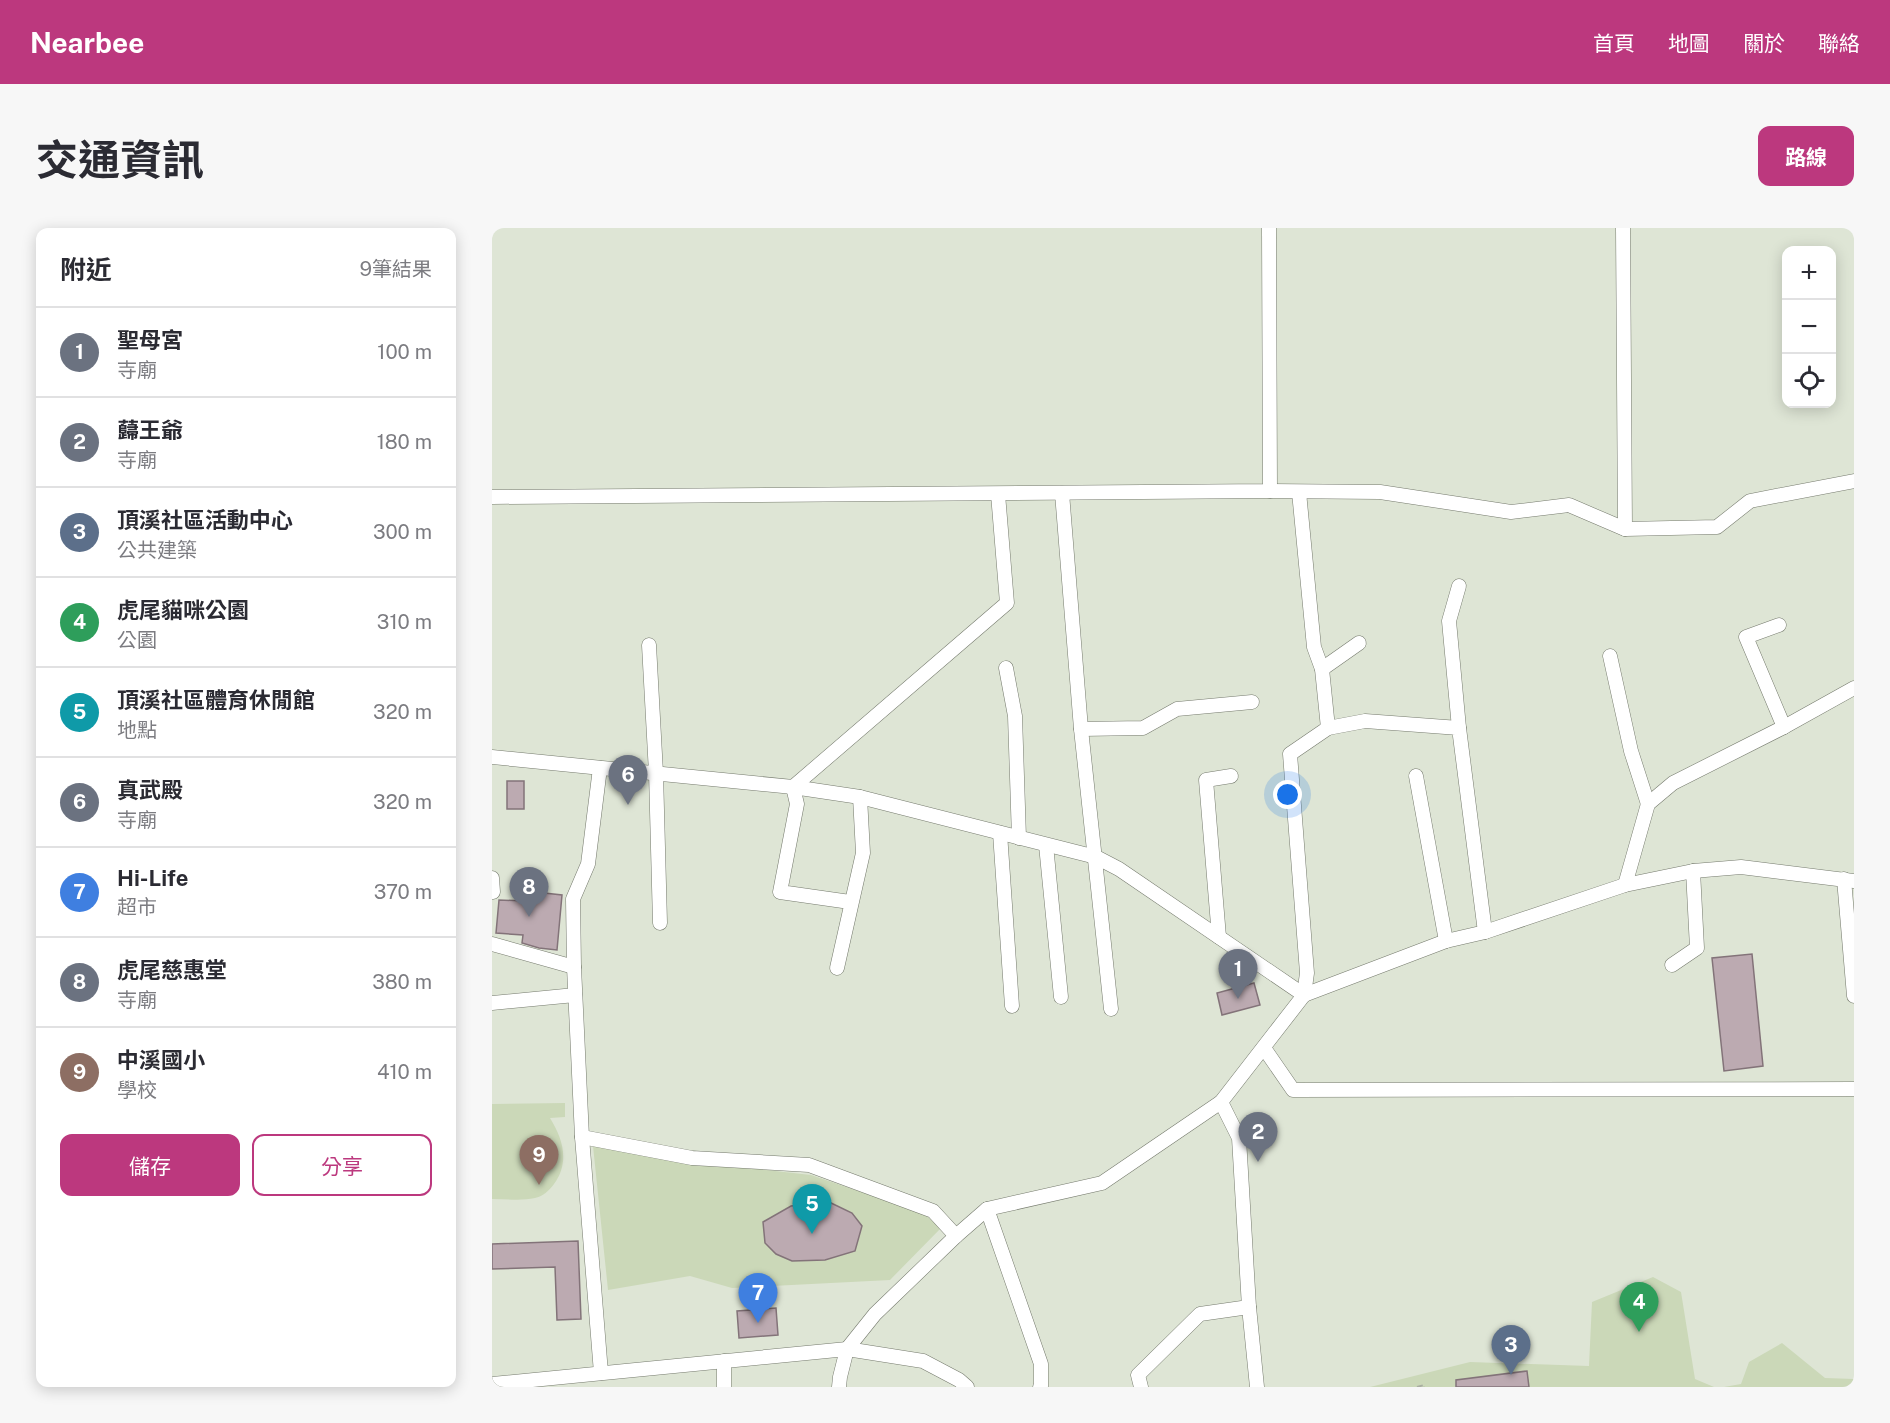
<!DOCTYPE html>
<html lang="zh-TW">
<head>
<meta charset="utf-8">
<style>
	body { margin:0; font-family:"Public Sans","Noto Sans TC",sans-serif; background:#f7f7f7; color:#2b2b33 }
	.controls { position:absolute; right:18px; top:18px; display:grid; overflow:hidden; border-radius:12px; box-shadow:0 3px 15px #0003 }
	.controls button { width:54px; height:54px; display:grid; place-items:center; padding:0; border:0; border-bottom:2px solid #e1e1e2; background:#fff; color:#2b2b33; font:30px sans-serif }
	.you { position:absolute; left:796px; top:567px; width:21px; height:21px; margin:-15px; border:4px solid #fff; border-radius:50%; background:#1a73e8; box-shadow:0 0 0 9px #1a73e833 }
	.badge { display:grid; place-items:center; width:39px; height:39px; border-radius:50%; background:#bc387e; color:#fff; font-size:20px; font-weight:700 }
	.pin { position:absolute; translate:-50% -50px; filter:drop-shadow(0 2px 3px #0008) }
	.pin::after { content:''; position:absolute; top:32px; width:21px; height:18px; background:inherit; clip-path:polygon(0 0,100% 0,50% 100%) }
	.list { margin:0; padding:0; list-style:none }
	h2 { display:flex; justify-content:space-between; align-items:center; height:78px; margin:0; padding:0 24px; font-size:26px }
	h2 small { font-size:20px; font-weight:400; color:#7c7c81 }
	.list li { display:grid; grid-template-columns:39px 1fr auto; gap:18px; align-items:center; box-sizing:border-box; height:90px; padding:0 24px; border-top:2px solid #e1e1e2 }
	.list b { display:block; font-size:22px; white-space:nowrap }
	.list p { margin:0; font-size:20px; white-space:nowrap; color:#7c7c81 }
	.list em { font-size:20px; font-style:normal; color:#7c7c81 }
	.actions { display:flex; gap:12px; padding:18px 24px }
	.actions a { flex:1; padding:14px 0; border:2px solid #bc387e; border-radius:12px; text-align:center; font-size:21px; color:#bc387e }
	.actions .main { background:#bc387e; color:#fff }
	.icon { flex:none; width:33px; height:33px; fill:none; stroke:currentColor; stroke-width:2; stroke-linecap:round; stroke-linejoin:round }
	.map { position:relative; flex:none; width:1362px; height:1159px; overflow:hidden; border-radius:12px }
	header { display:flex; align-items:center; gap:36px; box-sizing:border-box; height:84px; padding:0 30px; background:#bc387e; color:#fff }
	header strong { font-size:28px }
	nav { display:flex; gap:33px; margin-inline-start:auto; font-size:21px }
	.intro { display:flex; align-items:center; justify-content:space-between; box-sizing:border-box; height:144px; padding:0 36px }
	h1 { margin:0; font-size:42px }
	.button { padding:15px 27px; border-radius:12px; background:#bc387e; color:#fff; font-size:21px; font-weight:700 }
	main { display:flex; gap:36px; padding:0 36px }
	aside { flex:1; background:#fff; border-radius:12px; box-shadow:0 3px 15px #0003 }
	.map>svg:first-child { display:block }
	.green { fill:#cbd8b8 }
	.building { fill:#bcaab1; stroke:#837379; stroke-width:1.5 }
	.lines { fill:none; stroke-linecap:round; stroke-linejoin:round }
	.minor-casing { stroke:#757a6d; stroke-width:15 }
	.path { stroke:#a9aea1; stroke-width:2; stroke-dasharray:6 3; stroke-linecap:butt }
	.minor { stroke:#fff; stroke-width:14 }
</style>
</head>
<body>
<header>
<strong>Nearbee</strong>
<nav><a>首頁</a><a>地圖</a><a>關於</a><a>聯絡</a></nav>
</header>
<div class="intro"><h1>交通資訊</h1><a class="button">路線</a></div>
<main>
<aside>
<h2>附近<small>9筆結果</small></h2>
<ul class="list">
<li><span class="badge" style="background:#6b7280">1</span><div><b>聖母宮</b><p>寺廟</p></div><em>100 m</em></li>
<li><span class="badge" style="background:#6b7280">2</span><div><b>蘬王爺</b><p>寺廟</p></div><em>180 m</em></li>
<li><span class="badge" style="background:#5c6f8a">3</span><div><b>頂溪社區活動中心</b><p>公共建築</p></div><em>300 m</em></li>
<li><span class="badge" style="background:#2e9e5b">4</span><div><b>虎尾貓咪公園</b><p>公園</p></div><em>310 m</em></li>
<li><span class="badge" style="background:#0f9aa8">5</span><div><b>頂溪社區體育休閒館</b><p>地點</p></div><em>320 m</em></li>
<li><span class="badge" style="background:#6b7280">6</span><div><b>真武殿</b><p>寺廟</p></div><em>320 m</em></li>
<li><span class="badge" style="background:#3f7fe0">7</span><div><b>Hi-Life</b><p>超市</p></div><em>370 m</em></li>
<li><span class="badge" style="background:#6b7280">8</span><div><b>虎尾慈惠堂</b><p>寺廟</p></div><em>380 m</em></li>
<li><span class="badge" style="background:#8d6e63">9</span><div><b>中溪國小</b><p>學校</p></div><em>410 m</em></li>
</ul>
<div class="actions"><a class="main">儲存</a><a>分享</a></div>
</aside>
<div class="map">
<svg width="1362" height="1159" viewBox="0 0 1362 1159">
	<rect width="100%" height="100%" fill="#dee5d5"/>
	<g class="green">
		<path d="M73,875V889L58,890C71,911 78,934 62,956C58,962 50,969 43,970C30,973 14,971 0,971V876Z"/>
		<polygon points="101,918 197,933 319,947 431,985 449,1000 398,1052 240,1060 198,1048 116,1062"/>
		<polygon points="1161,1049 1189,1064 1203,1151 1222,1159 878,1159 978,1134 1097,1138 1100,1074"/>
		<polygon points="1290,1115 1333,1150 1362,1151 1362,1159 1232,1159 1249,1156 1257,1134"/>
	</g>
	<g class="building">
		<rect x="15" y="553" width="17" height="28"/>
		<polygon points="34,663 70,667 65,722 47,720 30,715 31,707 4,705 7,672 34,673"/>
		<polygon points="1260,726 1271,838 1232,843 1220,730"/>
		<polygon points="762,755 768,777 730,787 725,765"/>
		<polygon points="337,974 360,985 370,998 363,1023 333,1032 300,1033 284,1026 273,1015 271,994 299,978"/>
		<polygon points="86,1013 89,1091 65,1092 63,1039 0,1041 0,1016"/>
		<polygon points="284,1080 286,1107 247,1110 245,1083"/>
		<polygon points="1035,1143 1037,1159 964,1159 964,1152"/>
	</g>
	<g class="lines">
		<g class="minor-casing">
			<g id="minor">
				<polyline points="1131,0 1133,301"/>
				<polyline points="778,263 888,264 1019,284 1077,277 1133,301 1225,299 1258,273 1362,253"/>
				<polyline points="807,264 822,419 830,441 836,500 873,493 967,500 993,704"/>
				<polyline points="570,265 589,501 619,781"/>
				<polyline points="0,269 778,263 777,0"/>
				<polyline points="1287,397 1254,409 1292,499"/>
				<polyline points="157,417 164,545 168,695"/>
				<polyline points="1118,428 1139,523 1156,576"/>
				<polyline points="514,440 523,488 527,610"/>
				<polyline points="830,441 867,415"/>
				<polyline points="967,500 957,393 967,358"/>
				<polyline points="589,501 651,500 685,481 760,474"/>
				<polyline points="0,529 301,559 368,569 604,629 627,641 812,767"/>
				<polyline points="108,540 96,636 81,671 82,739 90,909 109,1145"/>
				<polyline points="924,548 954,713"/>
				<polyline points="508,605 520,778"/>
				<polyline points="554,617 569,769"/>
				<polyline points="0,650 1,664"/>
				<polyline points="1352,651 1362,768"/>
				<polyline points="1133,657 1156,576 1181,555 1292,499 1362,460"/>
				<polyline points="358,674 288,664 305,576 301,559 515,375 506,266"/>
				<polyline points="727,709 714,552 739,548"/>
				<polyline points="0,716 82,739"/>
				<polyline points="1180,737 1205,720 1201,643"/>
				<polyline points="345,740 371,625 368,569"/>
				<polyline points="812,767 954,713 993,704 1133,657 1201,643 1249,639 1362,653"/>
				<polyline points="0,775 83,767"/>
				<polyline points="772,820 801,862 1362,861"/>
				<polyline points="729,874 747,910 757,1079 765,1159"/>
				<polyline points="90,909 200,930 317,937 441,983 464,1008"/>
				<polyline points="495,981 549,1136 549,1158 548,1159"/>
				<polyline points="0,1156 355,1121 431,1133 467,1152 475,1159"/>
				<polyline points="232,1159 232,1133"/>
				<polyline points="347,1159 348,1149 355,1121 383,1086 464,1008 495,981 610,955 729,874 812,767 815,745 798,526 836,500"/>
				<polyline points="649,1159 646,1147 708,1086 757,1079"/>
			</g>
		</g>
		<polyline class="path" points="925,1159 932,1157 932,1159"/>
		<use href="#minor" class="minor"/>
	</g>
</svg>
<div class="controls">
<button>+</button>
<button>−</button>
<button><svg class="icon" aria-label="locate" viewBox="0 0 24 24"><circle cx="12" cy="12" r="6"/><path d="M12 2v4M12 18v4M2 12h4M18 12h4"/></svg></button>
</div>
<div class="you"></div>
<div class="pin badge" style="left:746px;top:771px;background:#6b7280">1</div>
<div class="pin badge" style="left:766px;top:934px;background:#6b7280">2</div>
<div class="pin badge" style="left:1019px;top:1147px;background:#5c6f8a">3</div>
<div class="pin badge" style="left:1147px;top:1104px;background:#2e9e5b">4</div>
<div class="pin badge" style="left:320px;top:1006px;background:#0f9aa8">5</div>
<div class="pin badge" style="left:136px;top:577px;background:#6b7280">6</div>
<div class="pin badge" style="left:266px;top:1095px;background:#3f7fe0">7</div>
<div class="pin badge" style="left:37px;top:689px;background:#6b7280">8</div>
<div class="pin badge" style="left:47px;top:957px;background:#8d6e63">9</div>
</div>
</main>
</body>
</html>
